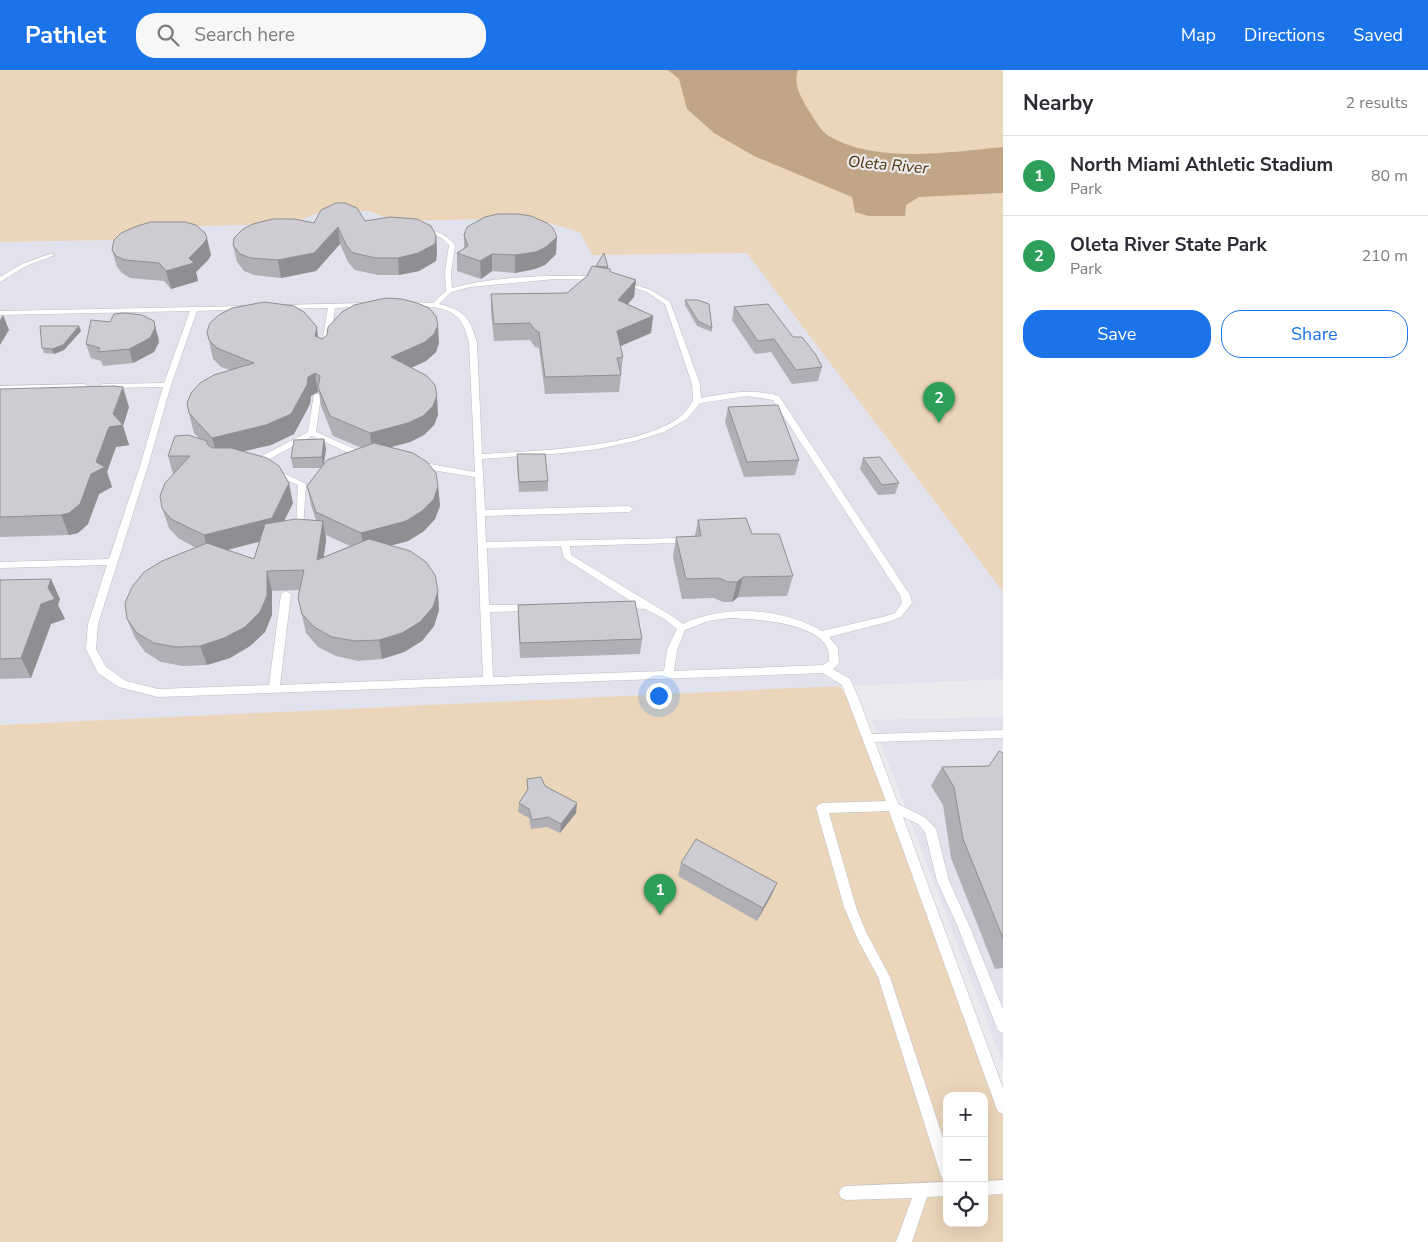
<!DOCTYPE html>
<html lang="en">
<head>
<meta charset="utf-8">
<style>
	body { margin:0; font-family:"Nunito Sans",sans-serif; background:#f7f7f7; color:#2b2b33 }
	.controls { position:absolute; right:15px; bottom:15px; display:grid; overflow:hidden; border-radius:10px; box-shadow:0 5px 20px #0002 }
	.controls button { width:45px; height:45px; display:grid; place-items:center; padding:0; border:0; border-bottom:1px solid #e1e1e2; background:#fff; color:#2b2b33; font:25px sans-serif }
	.you { position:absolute; left:658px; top:625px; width:18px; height:18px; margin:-12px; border:4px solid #fff; border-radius:50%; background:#1a73e8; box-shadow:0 0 0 8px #1a73e833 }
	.badge { display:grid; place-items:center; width:32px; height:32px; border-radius:50%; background:#1a73e8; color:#fff; font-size:16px; font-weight:700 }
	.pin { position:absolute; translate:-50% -41px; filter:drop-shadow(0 1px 2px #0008) }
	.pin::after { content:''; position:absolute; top:26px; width:18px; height:15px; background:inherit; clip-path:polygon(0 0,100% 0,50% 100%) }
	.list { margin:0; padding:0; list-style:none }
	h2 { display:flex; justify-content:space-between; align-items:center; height:65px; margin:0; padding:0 20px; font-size:21px }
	h2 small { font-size:16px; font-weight:400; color:#7c7c81 }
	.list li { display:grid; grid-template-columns:32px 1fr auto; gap:15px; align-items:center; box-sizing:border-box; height:80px; padding:0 20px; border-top:1px solid #e1e1e2 }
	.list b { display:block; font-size:19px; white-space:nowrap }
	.list p { margin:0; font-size:16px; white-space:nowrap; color:#7c7c81 }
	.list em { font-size:16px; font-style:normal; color:#7c7c81 }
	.actions { display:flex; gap:10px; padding:15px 20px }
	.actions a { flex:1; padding:11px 0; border:1px solid #1a73e8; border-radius:20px; text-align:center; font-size:18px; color:#1a73e8 }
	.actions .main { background:#1a73e8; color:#fff }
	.icon { flex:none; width:28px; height:28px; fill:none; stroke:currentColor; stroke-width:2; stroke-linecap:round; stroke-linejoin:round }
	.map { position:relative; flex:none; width:1003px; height:1172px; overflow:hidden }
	header { display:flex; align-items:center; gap:30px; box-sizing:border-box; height:70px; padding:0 25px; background:#1a73e8; color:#fff }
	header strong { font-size:24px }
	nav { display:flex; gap:28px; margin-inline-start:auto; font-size:18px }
	.search { width:350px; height:45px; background:#f7f7f7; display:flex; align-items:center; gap:12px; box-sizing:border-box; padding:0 18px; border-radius:20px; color:#7c7c81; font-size:19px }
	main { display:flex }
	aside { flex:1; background:#fff }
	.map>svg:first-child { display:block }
	.built { fill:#e2e1ee }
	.green { fill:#ecd6bb; fill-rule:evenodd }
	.water { fill:#c0a686 }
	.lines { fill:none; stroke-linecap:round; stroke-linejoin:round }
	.service-casing { stroke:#bdbdc2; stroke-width:1 }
	.service { fill:#fff; fill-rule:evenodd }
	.wall { fill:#afafb5; fill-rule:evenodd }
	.shaded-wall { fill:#8f8f93 }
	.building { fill:#ccccd2; stroke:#8f8f93 }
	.labels { text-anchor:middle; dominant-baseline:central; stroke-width:4.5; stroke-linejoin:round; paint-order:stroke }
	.far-water-label { font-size:16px; font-style:italic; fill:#50340a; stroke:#eaeaef }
</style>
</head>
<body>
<header>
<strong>Pathlet</strong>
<div class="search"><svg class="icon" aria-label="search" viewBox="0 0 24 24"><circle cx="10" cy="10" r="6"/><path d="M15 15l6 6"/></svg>Search here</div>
<nav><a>Map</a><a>Directions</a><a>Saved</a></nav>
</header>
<main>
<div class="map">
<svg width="1003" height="1172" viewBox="0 0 1003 1172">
	<rect width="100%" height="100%" fill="#eaeaef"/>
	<g class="built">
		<polygon points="322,141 369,141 395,151 531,148 580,162 592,185 747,183 1003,522 1003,609 0,655 0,172 114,170 149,157"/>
		<polygon points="1003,647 1003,994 872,650"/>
	</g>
	<g class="green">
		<polygon points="0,0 1003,0 1003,522 747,183 592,185 580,162 531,148 395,151 369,141 322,141 291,154 149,157 114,170 0,172"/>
		<path d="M840,616L862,652L1003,1035V1172H0V655ZM947,1026H984V1153H947Z"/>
	</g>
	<path class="water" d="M668,0H798C793,14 800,24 806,36C812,45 820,61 829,66C875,94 951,82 1003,77V123L919,127L906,135L905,146H869L855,142L852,127L754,86L714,63L687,39L679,9Z"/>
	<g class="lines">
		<g class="service-casing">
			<g id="service">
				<path d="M427,160C438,160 448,167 455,175L451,203L452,218C495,206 552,205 597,206L600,208L597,210L555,209L470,217L451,222L439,234C464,240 471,249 477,273L482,384C533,381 642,378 681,346C686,342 689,336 693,331L692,314L665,234L647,222L620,213L623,211L651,220L670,232L700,314L701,328C728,323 752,318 779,326L910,525L912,533L901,547L888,552L829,567L838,578L839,593L833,599L850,609L859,629L872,664L1003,660V668L875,672L898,734L926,748L936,759L949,811L969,855L1003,939V963L998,961L957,855L937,811L925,762L918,754L903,747L1003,1018V1044L998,1042L996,1037L889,741L829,743L856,837L866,862L890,907L947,1080V1110L942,1108L940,1103L878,907L858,870L844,837L816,738L818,735L822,733L886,731L842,615L823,603L158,627L119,617L98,603L86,579L88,554L107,495L0,498V492L109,489L140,396L163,317L103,318L99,316L103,314L164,313L190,241L0,245V241L245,236L248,238L247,239L197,241L171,315L148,396L98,554L96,579L106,597L126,611L158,619L269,615L281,524L286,521L291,524L280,615L483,607L475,407L419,398L415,395L419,392L475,402L469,273C463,244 451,238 422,236C416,236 409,237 404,234L407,232L433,233L446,221L445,203L449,175L442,168L427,162ZM747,326L773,330L900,525L902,533L895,543L886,546L822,561C782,538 725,534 683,554L672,546L571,485L570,476L678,473L681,472L682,470L681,468L486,472L485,446L629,442L633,439L629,436L485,440L482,389L564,383L598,379L635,371L664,362L687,349L700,333ZM561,476L564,488L634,533L621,534L619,536L621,538L645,539L666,550L677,559L667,580L664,601L493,607L490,542L529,541L534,538L529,535H489L487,478ZM729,548C753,549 819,552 828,580C829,583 829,588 829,591L823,595L674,601L677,580L685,560L708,551Z"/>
				<polygon points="50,184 55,185 26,196 0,212 0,207 22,194"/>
				<polygon points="368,233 370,234 370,236 335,238 329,278 325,280 321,278 328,238 282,239 279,237 282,235"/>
				<polygon points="84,314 88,316 87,318 0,320 0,316"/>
				<polygon points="314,324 320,324 321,326 316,362 366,384 366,388 360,388 312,366 258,395 252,395 252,391 308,362"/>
				<polygon points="273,398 306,414 303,459 297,459 296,457 298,415 270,403 269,401"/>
				<polygon points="1003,1110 1003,1124 984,1125 984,1111"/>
				<polygon points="947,1112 947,1126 927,1127 912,1172 896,1172 912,1128 846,1130 841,1128 839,1123 841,1118 846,1116"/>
			</g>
		</g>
		<use href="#service" class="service"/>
	</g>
	<g class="wall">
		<polygon points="365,151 436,165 437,182 436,191 419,201 399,205 378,205 355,200 348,192 340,174 316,201 281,208 254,205 244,201 237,192 233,175 314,153"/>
		<polygon points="464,165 556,184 545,195 535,199 515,203 492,201 481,209 457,201 457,183 464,179"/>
		<polygon points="112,180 211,185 208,190 196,202 198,211 171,219 164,211 130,208 122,203 117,197"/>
		<polygon points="596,196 608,197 608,198 611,202 636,210 634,227 628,234 653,246 651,263 620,276 623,287 619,322 545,324 539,278 535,277 530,270 494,271 491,241 491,224 567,223 587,206"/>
		<polygon points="685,230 712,258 712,262 697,256 685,235"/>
		<polygon points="734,237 793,267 822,297 818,311 792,314 771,282 755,284 732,250"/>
		<polygon points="79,256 81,261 64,280 54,284 44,283 42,278"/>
		<path d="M207,262L318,267L322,269L439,273L436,282L426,291L411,298L438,345L434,355L424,365L410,372L390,377L438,416L440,436L435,449L424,461L408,471L390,475L439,540L434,556L422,571L404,582L382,589L358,591L336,586L318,577L306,563L298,528L299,520L272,521V545L265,562L250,576L230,588L207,595L183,596L161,592L145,582L135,568L127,549L196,478L178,468L169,458L162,438L173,404L168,386L200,369L194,363L189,343L230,300L221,297L213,289ZM318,322L319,323L321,336L333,366L362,378L324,394L326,379L324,369L291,388L293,398H321L307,416L311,435L316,450L284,451L293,433L243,381L271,375L294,364L310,334L311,326ZM326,465L350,476L324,487L326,470ZM259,472L254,489L227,480Z"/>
		<polygon points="158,265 159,272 154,282 133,293 103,296 101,291 91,288 86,274"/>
		<polygon points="0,319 129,337 123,356 129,375 116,377 107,402 112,417 99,424 88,454 78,463 69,465 0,467"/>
		<polygon points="728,337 799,390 795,405 744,407 725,352"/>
		<polygon points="517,384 548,411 548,421 519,422 517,394"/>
		<polygon points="863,388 899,413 895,424 878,425 860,399"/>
		<polygon points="698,450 752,464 793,506 787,526 738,527 732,532 723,532 714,528 682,529 673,487 676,467 695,466"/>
		<polygon points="0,510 60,529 58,535 65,549 51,554 31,608 0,609"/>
		<polygon points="518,535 642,569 640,584 520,588 518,550"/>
		<polygon points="1003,683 1003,898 995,899 951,788 943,735 931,716 942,697 989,696"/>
		<polygon points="527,709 545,716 577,733 576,743 560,763 547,757 531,759 529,748 518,742 519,733 527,721"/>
		<polygon points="681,793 777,813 771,826 757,851 678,806"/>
	</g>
	<g class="shaded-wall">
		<polygon points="338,157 340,174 316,201 281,208 278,190"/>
		<polygon points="436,165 437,182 436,191 419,201 399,205 398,188"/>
		<polygon points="557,167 556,184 545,195 535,199 515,203 515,185"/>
		<polygon points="207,168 211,185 208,190 196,202 198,211 171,219 166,201 189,188"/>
		<polygon points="492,184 492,201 481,209 480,191"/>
		<polygon points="636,210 634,227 617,246 618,230"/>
		<polygon points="3,245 9,260 0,275 0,250"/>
		<polygon points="653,246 651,263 616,278 617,261"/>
		<polygon points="154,251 159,272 154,282 133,293 129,279"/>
		<polygon points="438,255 439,273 436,282 426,291 393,306 391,287"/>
		<polygon points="79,256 81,261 64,280 54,284 52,279"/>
		<polygon points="317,257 319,276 315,266"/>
		<polygon points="315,303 318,322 311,326 310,334 294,364 271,375 218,387 212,368 308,307"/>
		<polygon points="123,317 129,337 123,356 129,375 116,377 107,402 112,417 99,424 88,454 78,463 69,465 61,445 96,392"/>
		<polygon points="437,325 438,345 434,355 424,365 410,372 372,382 370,363"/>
		<polygon points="324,369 326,379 323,398 322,387"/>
		<polygon points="289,413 293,433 276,467 209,485 204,465"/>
		<polygon points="438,416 440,436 435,449 424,461 408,471 364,483 361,463"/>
		<polygon points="323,451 326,470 320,509 317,490"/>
		<polygon points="267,501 272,521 272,545 265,562 250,576 230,588 207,595 200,576"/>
		<polygon points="743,507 738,527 732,532 737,512"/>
		<polygon points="51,509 60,529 58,535 65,549 51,554 31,608 21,588"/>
		<polygon points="438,521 439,540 434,556 422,571 404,582 382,589 379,570"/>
		<polygon points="577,733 576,743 560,763 561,754"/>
		<polygon points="777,813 771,826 757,851 763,838"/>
	</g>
	<g class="building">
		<polygon points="336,133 345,133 357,138 365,151 390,147 417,149 431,156 436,165 435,174 418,183 398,188 376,188 353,183 346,175 338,157 314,183 278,190 251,188 240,184 233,175 234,168 243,159 253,154 273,149 294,149 314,153 321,140"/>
		<polygon points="498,144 518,144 531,146 547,153 553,158 557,167 546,177 536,182 515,185 492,184 480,191 457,183 468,176 464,165 467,157 485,147"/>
		<polygon points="151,152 185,152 196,155 205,163 207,168 204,173 189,188 194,193 166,201 159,193 125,190 116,186 112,180 114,170 121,163 137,156"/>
		<polygon points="604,183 608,197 596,196"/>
		<polygon points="592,196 610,199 611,202 636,210 618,230 653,246 617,261 623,287 617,288 621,305 545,307 539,262 535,260 530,253 494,254 491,224 567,223 587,206"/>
		<polygon points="386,228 402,229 417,233 429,238 436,246 438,255 434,264 425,272 391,287 427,306 435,315 437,325 433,336 423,346 408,353 370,363 330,346 318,317 320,306 315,303 308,307 307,315 291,344 266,355 212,368 189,343 187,333 191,323 200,313 214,305 254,293 217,278 209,270 207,262 210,253 219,245 232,238 264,232 294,236 304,242 317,257 315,266 322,269 327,265 328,257 342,242 354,235"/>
		<polygon points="685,230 698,230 709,234 712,258 698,251"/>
		<polygon points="768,234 793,267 802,267 816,285 822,297 796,300 774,269 758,271 734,237"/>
		<polygon points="125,243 142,245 154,251 155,258 150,268 129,279 98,282 100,278 86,274 91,250 110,252 114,244"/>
		<polygon points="40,256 79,256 63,275 52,279 42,278"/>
		<polygon points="113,316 123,317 113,344 123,355 109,357 96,392 105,397 91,404 80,434 69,443 61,445 0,447 0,319"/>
		<polygon points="778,335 799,390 747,392 728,337"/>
		<polygon points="188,365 207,371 207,374 212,378 231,378 267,388 279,396 289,413 272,448 204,465 171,449 162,438 160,426 165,413 190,386 168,386 175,366"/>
		<polygon points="324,369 322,387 291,388 294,370"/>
		<polygon points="374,373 413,383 427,392 436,403 438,416 434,429 422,441 406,451 361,463 316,442 307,416 327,390"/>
		<polygon points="517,384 545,384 548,411 519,412"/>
		<polygon points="880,387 899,413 882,415 863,388"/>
		<polygon points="746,448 752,464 779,464 793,506 743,507 737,512 728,512 719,508 686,509 676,467 701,466 698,450"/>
		<polygon points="296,449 323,451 317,490 369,469 410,481 426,492 435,505 438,521 433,537 420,552 402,563 379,570 355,571 332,567 314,557 302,544 298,528 304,500 267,501 267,526 260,542 245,557 224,568 200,576 176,577 154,573 137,563 127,549 125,533 132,517 144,502 162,491 207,473 254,489 265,454"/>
		<polygon points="51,509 48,518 55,529 41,534 21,588 0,589 0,510"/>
		<polygon points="635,531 642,569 520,573 518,535"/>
		<polygon points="999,681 1003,683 1003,868 963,769 954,717 942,697 989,696"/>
		<polygon points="541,707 545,716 577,733 561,754 548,747 532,750 529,739 519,733 528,719 527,709"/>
		<polygon points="696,769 777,813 763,838 681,793"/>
	</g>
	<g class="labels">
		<g class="far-water-label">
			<text transform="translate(888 95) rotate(5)">Oleta River</text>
		</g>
	</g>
</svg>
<div class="controls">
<button>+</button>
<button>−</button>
<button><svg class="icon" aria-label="locate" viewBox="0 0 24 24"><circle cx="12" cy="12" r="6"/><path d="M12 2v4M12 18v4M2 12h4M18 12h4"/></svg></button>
</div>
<div class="you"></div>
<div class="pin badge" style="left:660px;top:845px;background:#2e9e5b">1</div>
<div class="pin badge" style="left:939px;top:353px;background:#2e9e5b">2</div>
</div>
<aside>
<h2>Nearby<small>2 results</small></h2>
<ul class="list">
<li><span class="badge" style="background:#2e9e5b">1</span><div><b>North Miami Athletic Stadium</b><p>Park</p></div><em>80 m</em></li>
<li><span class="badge" style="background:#2e9e5b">2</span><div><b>Oleta River State Park</b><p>Park</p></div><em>210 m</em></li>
</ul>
<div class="actions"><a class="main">Save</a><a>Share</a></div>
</aside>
</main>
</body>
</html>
